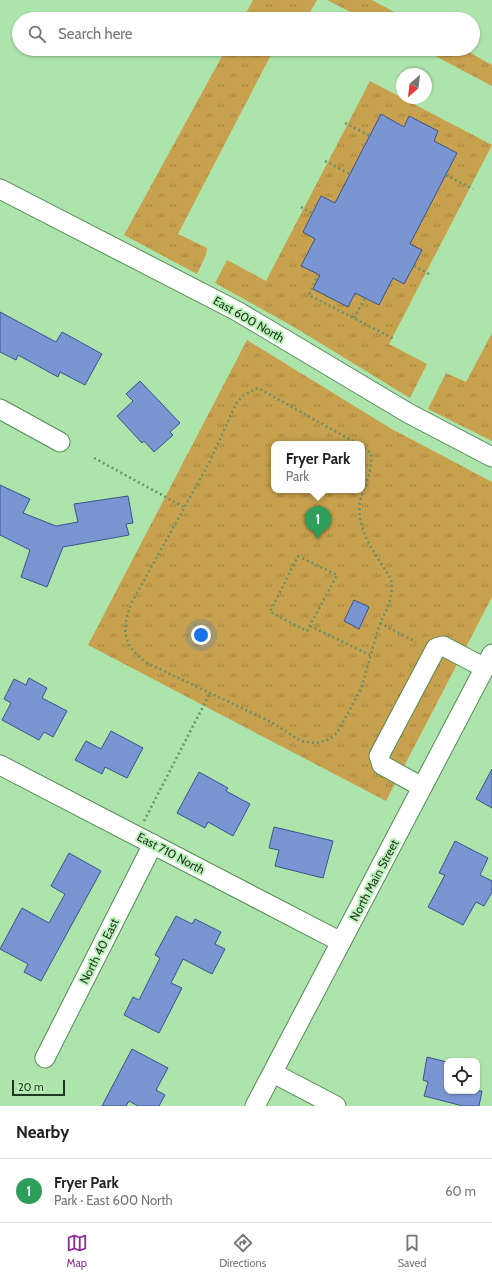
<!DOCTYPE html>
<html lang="en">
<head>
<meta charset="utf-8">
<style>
	body { margin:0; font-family:Cabin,sans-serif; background:#f2f2f2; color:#222 }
	.controls { position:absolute; right:12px; bottom:12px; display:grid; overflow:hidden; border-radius:8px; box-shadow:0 1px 3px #0004 }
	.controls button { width:36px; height:36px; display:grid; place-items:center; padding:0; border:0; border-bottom:1px solid #e0e0e0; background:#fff; color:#222; font:20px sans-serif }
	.compass { position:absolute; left:396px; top:68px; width:36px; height:36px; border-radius:50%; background:#fff; box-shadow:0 1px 3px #0004; rotate:208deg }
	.scale { position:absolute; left:12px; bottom:10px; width:53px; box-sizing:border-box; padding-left:4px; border:2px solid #203721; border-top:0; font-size:11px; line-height:14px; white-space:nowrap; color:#203721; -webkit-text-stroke:3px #b9f1b8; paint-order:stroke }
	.you { position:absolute; left:201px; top:635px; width:14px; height:14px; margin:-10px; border:3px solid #fff; border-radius:50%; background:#1a73e8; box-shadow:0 0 0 6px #1a73e833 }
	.badge { display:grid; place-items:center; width:26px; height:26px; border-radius:50%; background:#8e2d96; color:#fff; font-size:13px; font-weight:700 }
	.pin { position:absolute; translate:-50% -33px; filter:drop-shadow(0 1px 2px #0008) }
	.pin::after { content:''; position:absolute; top:21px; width:14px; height:12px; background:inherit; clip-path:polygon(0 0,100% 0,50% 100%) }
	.popup { position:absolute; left:271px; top:441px; width:94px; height:52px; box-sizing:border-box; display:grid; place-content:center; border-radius:8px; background:#fff; filter:drop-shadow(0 1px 3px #0005); font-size:13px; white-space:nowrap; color:#767676 }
	.popup b { font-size:15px; color:#222 }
	.popup::after { content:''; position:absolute; left:50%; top:100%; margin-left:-8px; border:8px solid transparent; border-top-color:#fff }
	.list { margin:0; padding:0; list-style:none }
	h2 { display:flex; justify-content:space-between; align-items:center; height:52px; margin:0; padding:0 16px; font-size:17px }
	h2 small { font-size:13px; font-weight:400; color:#767676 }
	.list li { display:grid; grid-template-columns:26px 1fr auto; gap:12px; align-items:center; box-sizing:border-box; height:64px; padding:0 16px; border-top:1px solid #e0e0e0 }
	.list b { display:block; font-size:15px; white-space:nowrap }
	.list p { margin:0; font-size:13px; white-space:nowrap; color:#767676 }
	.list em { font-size:13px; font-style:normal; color:#767676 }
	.icon { flex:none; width:22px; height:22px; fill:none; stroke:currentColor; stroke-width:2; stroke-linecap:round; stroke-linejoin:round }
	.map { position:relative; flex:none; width:492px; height:1106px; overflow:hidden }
	.search { position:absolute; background:#fff; box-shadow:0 1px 3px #0004; left:12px; right:12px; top:12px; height:44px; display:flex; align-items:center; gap:10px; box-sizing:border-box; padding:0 14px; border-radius:22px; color:#767676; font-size:15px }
	.sheet { height:116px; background:#fff }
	nav { display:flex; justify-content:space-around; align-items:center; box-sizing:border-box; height:56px; border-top:1px solid #e0e0e0; background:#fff; font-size:11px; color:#767676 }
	nav a { display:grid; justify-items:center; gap:2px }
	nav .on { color:#8e2d96 }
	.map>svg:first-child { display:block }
	.grass { fill:url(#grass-tufts); fill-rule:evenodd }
	.building { fill:#7996d3; stroke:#3a538a }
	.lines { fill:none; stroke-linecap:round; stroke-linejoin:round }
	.minor-casing { stroke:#558a56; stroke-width:21 }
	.path { stroke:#699269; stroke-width:2.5; stroke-dasharray:2 3; stroke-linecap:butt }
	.minor { stroke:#fff; stroke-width:19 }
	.labels { text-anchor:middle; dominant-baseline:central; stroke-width:4; stroke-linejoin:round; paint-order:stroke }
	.street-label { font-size:12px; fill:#203721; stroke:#b9f1b8 }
</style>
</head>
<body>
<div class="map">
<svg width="492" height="1106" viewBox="0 0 492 1106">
	<defs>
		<pattern id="grass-tufts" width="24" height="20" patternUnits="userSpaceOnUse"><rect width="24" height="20" fill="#c8a14e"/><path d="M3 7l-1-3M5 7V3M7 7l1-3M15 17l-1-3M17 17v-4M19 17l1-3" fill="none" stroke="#a28440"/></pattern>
	</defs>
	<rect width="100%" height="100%" fill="#ace4ab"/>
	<g class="grass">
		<polygon points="253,0 317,0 306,19 243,19"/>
		<polygon points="327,0 372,0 407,19 364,19"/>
		<polygon points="226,49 274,49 178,234 207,248 206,255 197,274 124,235"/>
		<polygon points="422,49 463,49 492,65 492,86"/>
		<polygon points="370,81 492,145 389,344 427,364 410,398 294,327 215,283 227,260 266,281"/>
		<polygon points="492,333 492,441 428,409 446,373 466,382"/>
		<path d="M247,340L390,428L492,482V597L386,801L88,645ZM274,444H362V490H274Z"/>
	</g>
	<g class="building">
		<polygon points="381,114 404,127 409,116 438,131 434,141 457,153 410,244 422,250 404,284 393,278 379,305 355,293 348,307 313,289 320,275 301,266 315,239 303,232 321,196 335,203"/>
		<polygon points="0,312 56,342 62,332 102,354 85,385 60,372 58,377 18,355 16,360 0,352"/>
		<polygon points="140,381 180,423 170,432 173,435 154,452 144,441 142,443 117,416 133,401 126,394"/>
		<polygon points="0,485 30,499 23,513 56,526 78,522 74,504 128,496 133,523 126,524 129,535 63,547 47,587 21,577 30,550 0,535"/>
		<polygon points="354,600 369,607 359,629 344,621"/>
		<polygon points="29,678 47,688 42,698 67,711 53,737 44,732 39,740 2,720 11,703 4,699 14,679 26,685"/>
		<polygon points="111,731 143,748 127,778 105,767 102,774 75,760 86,741 101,749"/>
		<polygon points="492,769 492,808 476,799"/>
		<polygon points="199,772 228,788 226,791 250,804 233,836 208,822 205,828 177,813"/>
		<polygon points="274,827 333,841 323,878 275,866 279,850 269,848"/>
		<polygon points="455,841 488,858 480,875 492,881 492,892 484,906 476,902 463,925 428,907 445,875 439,873"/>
		<polygon points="69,853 101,871 41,981 24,972 28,964 0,949 22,908 49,923 65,894 51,886"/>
		<polygon points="176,916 192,924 195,919 221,932 215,944 225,949 212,974 183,959 171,983 182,988 159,1033 124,1015 133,997 139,1000 160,958 155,955"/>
		<polygon points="132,1049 168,1068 156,1090 165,1095 159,1106 138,1106 129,1101 126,1106 102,1106"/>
		<polygon points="427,1057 447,1062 447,1091 482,1091 479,1106 463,1106 424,1096 428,1082 423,1080"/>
	</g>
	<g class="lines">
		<g class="minor-casing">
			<g id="minor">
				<polyline points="0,189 237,311 408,413 492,457"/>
				<polyline points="0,409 60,442"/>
				<polyline points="0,765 341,942"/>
				<polyline points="422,787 382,765 379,756 436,648 443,646 485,668"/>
				<polyline points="45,1058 153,844"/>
				<polyline points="273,1073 336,1106"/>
				<polyline points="255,1106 492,654"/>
			</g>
		</g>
		<g class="path">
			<polyline points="345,123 370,136"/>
			<polyline points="325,161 350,174"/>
			<polyline points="446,175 473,189"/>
			<polyline points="301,207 312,213"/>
			<polyline points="414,266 429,274"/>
			<polyline points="318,274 309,295 394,339"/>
			<polyline points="354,318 365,298"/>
			<path d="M358,444L258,388L244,395L237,402L209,463L132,602C121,629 122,645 147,663L271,722L301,741L316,743L330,739L337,733L361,689L380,623L389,605L392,589L391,579C377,556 353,527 361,498C366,482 373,470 371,453L362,446"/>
			<polyline points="94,458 184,507"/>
			<polygon points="298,556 337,575 307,631 270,612"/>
			<polyline points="380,623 416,642"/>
			<polyline points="310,626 370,655"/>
			<polyline points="144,821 210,693"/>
		</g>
		<use href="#minor" class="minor"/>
	</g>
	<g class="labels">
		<g class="street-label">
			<text transform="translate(249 319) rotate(30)">East 600 North</text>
			<text transform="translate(171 853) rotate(28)">East 710 North</text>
			<text transform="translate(374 880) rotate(-62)">North Main Street</text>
			<text transform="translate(99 951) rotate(-63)">North 40 East</text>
		</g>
	</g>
</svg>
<div class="controls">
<button><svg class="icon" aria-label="locate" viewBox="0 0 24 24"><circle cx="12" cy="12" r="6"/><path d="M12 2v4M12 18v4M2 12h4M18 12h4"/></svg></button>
</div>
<svg class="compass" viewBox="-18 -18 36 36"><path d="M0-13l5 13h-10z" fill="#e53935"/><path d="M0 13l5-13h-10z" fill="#767676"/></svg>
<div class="scale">20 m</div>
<div class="you"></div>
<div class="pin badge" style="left:318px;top:539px;background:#2e9e5b">1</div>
<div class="popup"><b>Fryer Park</b>Park</div>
<div class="search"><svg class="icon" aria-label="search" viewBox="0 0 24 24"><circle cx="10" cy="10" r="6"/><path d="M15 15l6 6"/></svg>Search here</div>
</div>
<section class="sheet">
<h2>Nearby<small></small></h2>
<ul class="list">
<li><span class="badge" style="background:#2e9e5b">1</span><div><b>Fryer Park</b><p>Park · East 600 North</p></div><em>60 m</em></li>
</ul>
</section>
<nav>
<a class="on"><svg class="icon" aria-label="map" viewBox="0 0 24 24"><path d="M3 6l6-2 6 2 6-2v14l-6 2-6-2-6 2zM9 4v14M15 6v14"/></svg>Map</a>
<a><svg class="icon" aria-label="directions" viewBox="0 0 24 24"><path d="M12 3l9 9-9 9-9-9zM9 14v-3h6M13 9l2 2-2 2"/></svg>Directions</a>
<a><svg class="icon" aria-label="saved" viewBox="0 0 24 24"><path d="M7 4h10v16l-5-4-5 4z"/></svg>Saved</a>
</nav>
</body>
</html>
